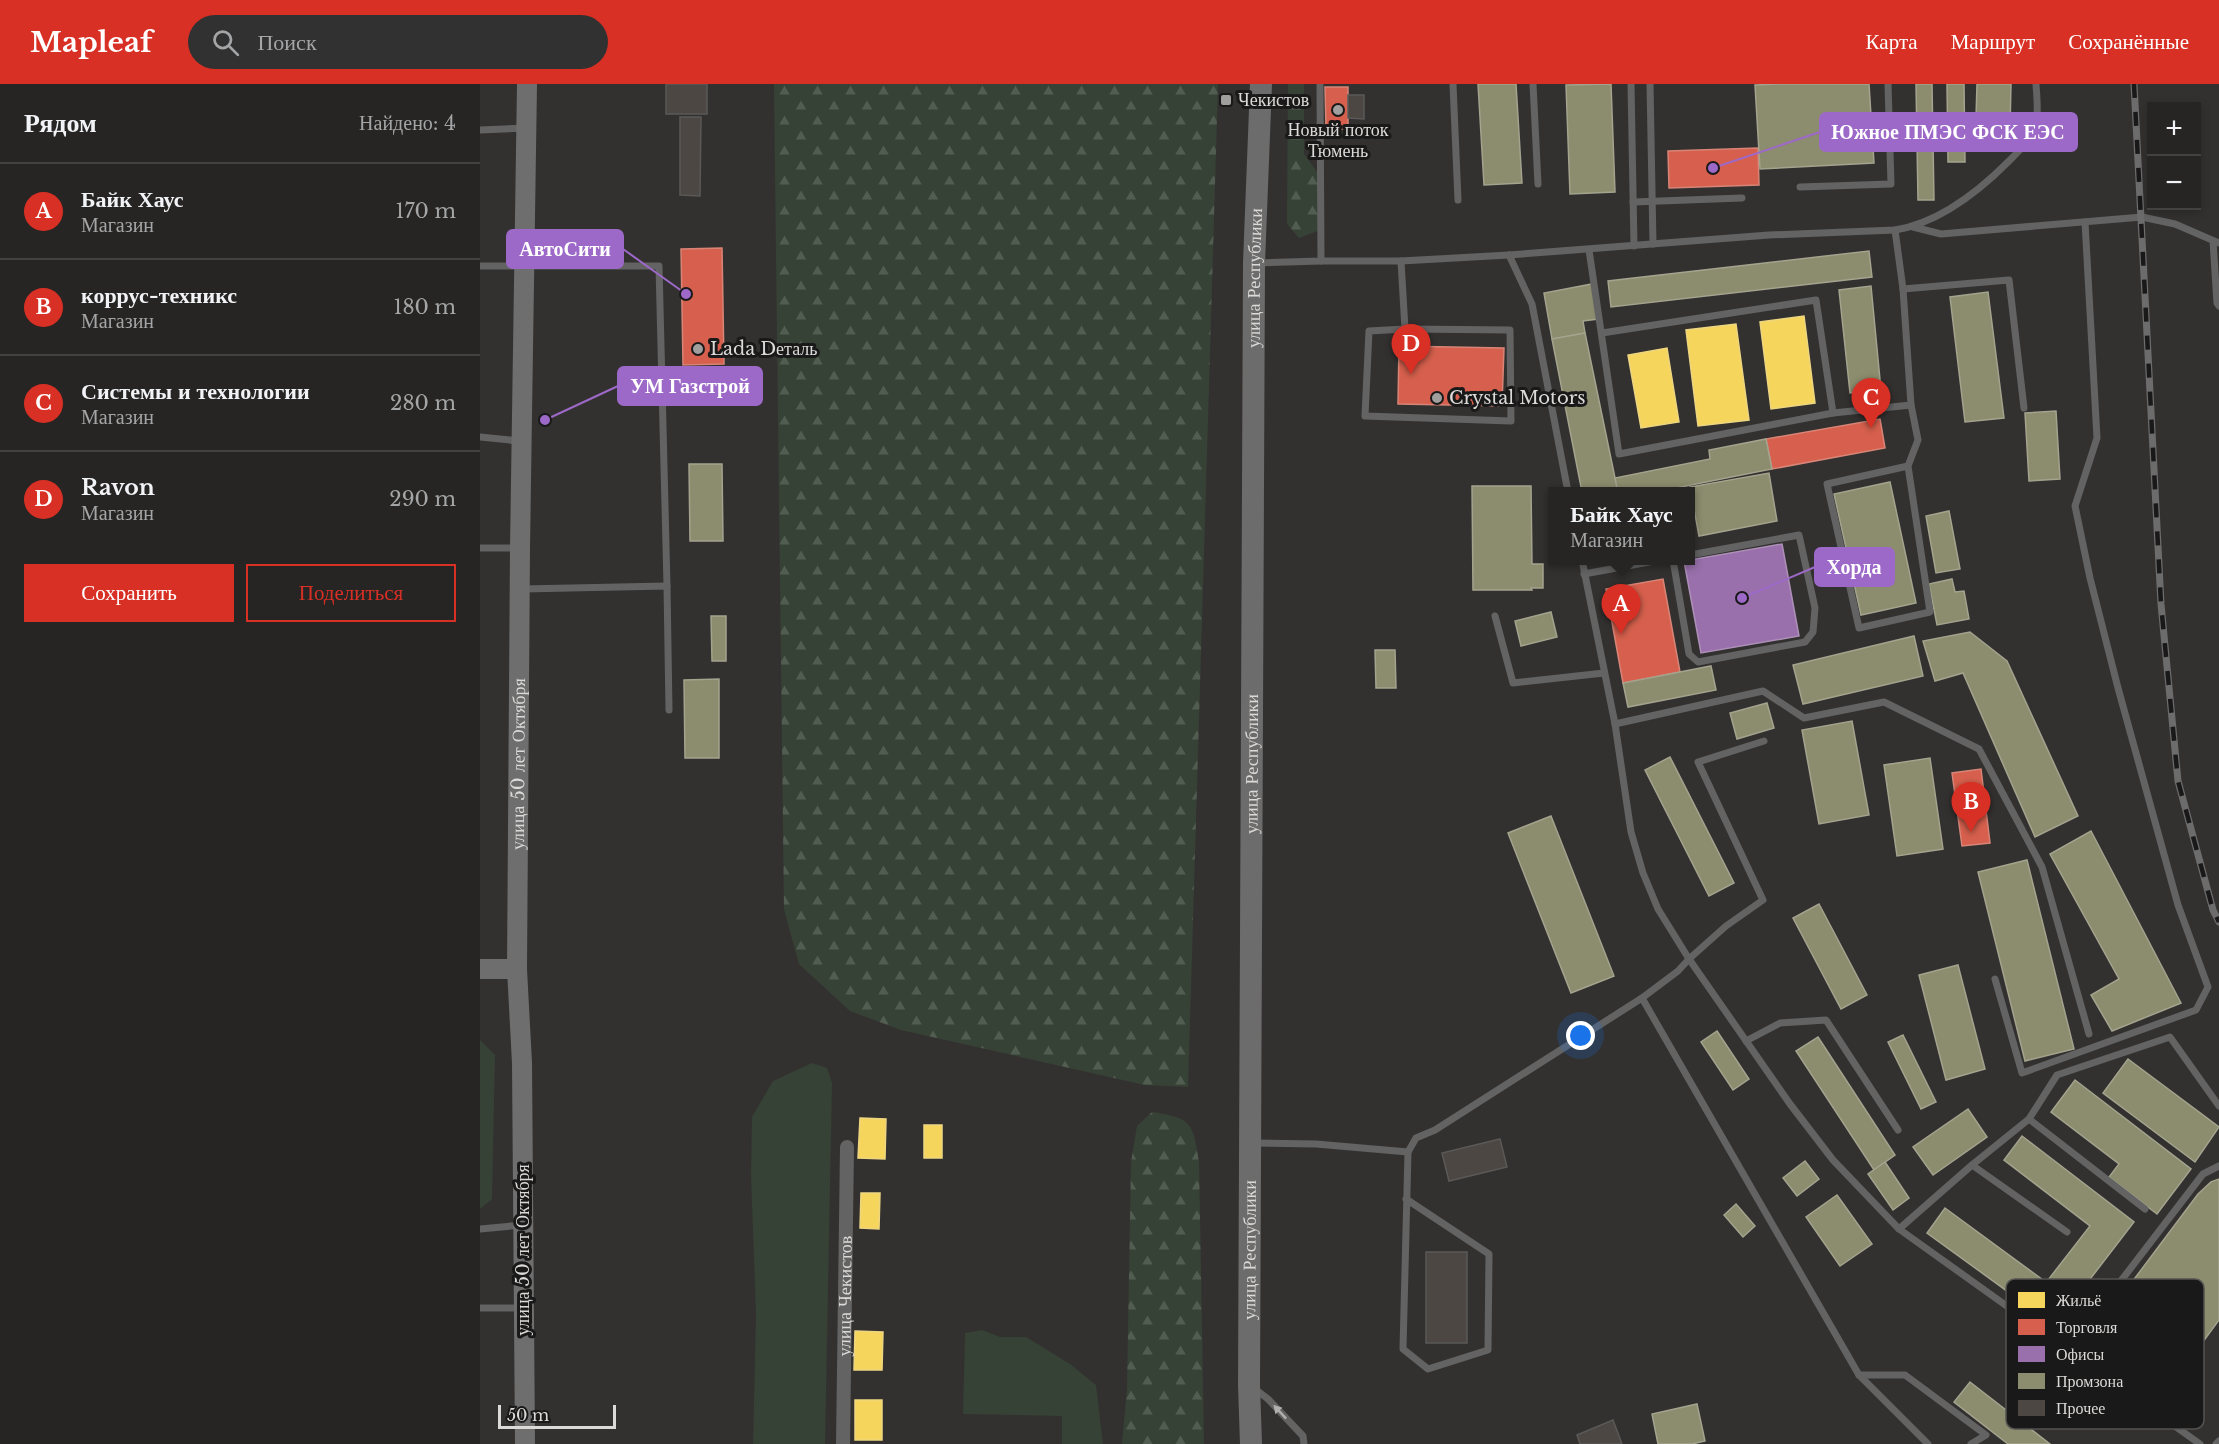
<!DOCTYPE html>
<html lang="ru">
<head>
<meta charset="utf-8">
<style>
	body { margin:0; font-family:"Libre Baskerville",serif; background:#323131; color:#f1f3f6 }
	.controls { position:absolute; right:18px; top:18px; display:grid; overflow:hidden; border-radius:0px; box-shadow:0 3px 9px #0003 }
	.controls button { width:54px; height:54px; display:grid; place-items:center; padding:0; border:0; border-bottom:2px solid #424241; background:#262524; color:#f1f3f6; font:30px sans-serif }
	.scale { position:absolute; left:18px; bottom:15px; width:118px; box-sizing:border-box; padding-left:6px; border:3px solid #dbdad8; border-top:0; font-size:16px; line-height:21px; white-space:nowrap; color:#dbdad8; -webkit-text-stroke:4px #1a1919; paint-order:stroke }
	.you { position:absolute; left:1101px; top:952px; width:21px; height:21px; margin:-15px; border:4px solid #fff; border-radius:50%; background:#1a73e8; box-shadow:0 0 0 9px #1a73e833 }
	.badge { display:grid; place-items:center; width:39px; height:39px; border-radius:50%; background:#d93025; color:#fff; font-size:20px; font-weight:700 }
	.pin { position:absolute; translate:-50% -50px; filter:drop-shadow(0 2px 3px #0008) }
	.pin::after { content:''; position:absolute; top:32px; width:21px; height:18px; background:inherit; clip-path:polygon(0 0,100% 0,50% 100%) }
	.popup { position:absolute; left:1068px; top:403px; width:147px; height:78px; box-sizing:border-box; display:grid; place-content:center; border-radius:0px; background:#262524; filter:drop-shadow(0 2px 4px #0005); font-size:20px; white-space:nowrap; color:#a4a5a6 }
	.popup b { font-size:22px; color:#f1f3f6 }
	.popup::after { content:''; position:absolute; left:50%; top:100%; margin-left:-12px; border:12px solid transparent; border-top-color:#262524 }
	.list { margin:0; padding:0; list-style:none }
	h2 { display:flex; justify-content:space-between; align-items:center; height:78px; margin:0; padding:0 24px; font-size:26px }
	h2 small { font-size:20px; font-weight:400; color:#a4a5a6 }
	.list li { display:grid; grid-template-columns:39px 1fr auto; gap:18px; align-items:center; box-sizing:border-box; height:96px; padding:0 24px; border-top:2px solid #424241 }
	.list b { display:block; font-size:22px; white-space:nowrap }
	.list p { margin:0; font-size:20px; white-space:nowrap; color:#a4a5a6 }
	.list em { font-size:20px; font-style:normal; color:#a4a5a6 }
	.actions { display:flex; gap:12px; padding:18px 24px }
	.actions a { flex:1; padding:14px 0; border:2px solid #d93025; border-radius:0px; text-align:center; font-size:21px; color:#d93025 }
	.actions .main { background:#d93025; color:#fff }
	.icon { flex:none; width:33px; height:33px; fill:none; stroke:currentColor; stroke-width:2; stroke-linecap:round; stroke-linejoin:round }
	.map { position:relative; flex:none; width:1739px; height:1360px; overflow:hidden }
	header { display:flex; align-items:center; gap:36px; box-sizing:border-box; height:84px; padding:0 30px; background:#d93025; color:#fff }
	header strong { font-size:28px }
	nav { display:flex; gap:33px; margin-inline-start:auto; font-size:21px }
	.search { width:420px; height:54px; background:#323131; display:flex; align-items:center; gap:15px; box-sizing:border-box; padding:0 21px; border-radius:33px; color:#a4a5a6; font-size:22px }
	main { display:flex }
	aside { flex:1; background:#262524 }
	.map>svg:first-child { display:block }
	.grass { fill:#364235 }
	.forest { fill:url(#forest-firs) }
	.homes { fill:#f6d55c; stroke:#eed681; stroke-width:1.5 }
	.shops { fill:#d6604d; stroke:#d88577; stroke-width:1.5 }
	.offices { fill:#9970ab; stroke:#ad90b8; stroke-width:1.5 }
	.industry { fill:#8c8c6e; stroke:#a4a38e; stroke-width:1.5 }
	.building { fill:#4c4742; stroke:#5a5958; stroke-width:1.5 }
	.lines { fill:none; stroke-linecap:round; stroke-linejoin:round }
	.lane { stroke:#636363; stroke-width:7 }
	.street { stroke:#636363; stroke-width:14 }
	.secondary { stroke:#6e6e6e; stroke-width:20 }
	.primary { stroke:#6d6c6c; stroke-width:22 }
	.rail-casing { stroke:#6d6c6c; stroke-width:7 }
	.rail { stroke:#1a1919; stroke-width:4.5; stroke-dasharray:14; stroke-linecap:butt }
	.oneway { fill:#b1b0af }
	.poi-dot { fill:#a09f9d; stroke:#1a1919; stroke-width:2 }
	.labels { text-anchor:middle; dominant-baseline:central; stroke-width:6; stroke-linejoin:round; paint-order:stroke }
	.poi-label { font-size:18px; fill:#dbdad8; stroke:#1a1919; text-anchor:start }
	.street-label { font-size:18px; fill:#dbdad8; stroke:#1a1919 }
	.key { fill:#1a1919; stroke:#545352; stroke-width:1.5 }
	.key-label { font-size:16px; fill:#dbdad8 }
	.leader { fill:none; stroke:#9d69c8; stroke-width:2 }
	.callout-dot { fill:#9d69c8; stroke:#1a1919; stroke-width:2 }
	.callout { fill:#9d69c8; stroke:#9d69c8; stroke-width:2 }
	.callout-label { font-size:20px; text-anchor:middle; font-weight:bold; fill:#fff }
</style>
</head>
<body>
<header>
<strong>Mapleaf</strong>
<div class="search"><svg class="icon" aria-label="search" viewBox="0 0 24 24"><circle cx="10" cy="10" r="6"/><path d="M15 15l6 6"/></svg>Поиск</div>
<nav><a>Карта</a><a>Маршрут</a><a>Сохранённые</a></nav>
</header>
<main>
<aside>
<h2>Рядом<small>Найдено: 4</small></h2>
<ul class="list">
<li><span class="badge">A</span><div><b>Байк Хаус</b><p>Магазин</p></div><em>170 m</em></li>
<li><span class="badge">B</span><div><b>коррус-техникс</b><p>Магазин</p></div><em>180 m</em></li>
<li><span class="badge">C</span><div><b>Системы и технологии</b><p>Магазин</p></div><em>280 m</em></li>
<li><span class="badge">D</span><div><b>Ravon</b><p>Магазин</p></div><em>290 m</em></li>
</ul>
<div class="actions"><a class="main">Сохранить</a><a>Поделиться</a></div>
</aside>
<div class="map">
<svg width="1739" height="1360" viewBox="0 0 1739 1360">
	<defs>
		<pattern id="forest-firs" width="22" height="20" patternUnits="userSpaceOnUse" patternTransform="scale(1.5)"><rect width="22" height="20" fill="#364235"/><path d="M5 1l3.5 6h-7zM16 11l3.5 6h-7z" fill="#525d52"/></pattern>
	</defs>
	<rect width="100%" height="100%" fill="#333130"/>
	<g class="grass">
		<polygon points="0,956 15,971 12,1115 0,1125"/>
		<polygon points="332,979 347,984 352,999 345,1360 273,1360 276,1231 271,1092 272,1033 293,997"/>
		<polygon points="502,1246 520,1253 546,1253 590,1280 616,1301 623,1360 582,1360 582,1332 483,1330 485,1249"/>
	</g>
	<g class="forest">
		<polygon points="294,0 738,0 708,1003 665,1001 421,946 370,927 319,880 304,825"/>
		<polygon points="808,0 824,0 824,70 840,92 840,146 819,154 807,140"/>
		<path d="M672,1028C711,1034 713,1038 719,1077L724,1360H642L647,1305L651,1078L657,1042Z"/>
	</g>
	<g class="homes">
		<polygon points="1324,232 1335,319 1291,325 1280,238"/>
		<polygon points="1256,240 1269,336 1218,342 1206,246"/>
		<polygon points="1187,264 1199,338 1161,344 1148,271"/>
		<polygon points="380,1034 406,1035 405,1075 378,1074"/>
		<rect x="444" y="1041" width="18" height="33"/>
		<polygon points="381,1109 400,1109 399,1145 380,1144"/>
		<polygon points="375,1247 403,1248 402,1286 374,1286"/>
		<rect x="375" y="1316" width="27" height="40"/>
	</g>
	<g class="shops">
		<polygon points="845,3 868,3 868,45 846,45"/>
		<polygon points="1278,64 1279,101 1189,104 1188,67"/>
		<polygon points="242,164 244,280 203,281 201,165"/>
		<polygon points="919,262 1024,264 1022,322 918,320"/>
		<polygon points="1400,335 1405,364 1292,385 1286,355"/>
		<polygon points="1183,495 1200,588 1143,599 1126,505"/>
		<polygon points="1501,685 1510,759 1482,762 1472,689"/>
	</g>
	<polygon class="offices" points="1302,460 1319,552 1221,569 1204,477"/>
	<g class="industry">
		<polygon points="998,0 1036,0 1042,99 1004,101"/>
		<polygon points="1131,0 1135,108 1090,110 1086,1"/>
		<polygon points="1298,0 1389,0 1394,79 1280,85 1275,1"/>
		<polygon points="1436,0 1452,0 1454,116 1438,116"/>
		<polygon points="1467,0 1484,0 1485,78 1468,78"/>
		<polygon points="1497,0 1531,0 1530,46 1517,45 1517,67 1495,67"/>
		<polygon points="1389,167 1392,193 1131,223 1128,197"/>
		<polygon points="1112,200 1118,235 1103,237 1105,249 1072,255 1064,209"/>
		<polygon points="1391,202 1401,306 1370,309 1359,206"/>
		<polygon points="1508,208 1524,334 1485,338 1470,213"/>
		<polygon points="1105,249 1135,394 1138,408 1102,408 1072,255"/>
		<polygon points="1576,327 1580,395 1549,397 1545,329"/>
		<polygon points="1286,355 1292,385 1176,408 1138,408 1135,394 1230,375 1229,366"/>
		<polygon points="209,380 242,380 243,457 210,457"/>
		<polygon points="1289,389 1297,437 1219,452 1210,403"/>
		<polygon points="1410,398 1436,519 1381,531 1354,410"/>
		<polygon points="992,402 1051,402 1052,480 1063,480 1063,504 1051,504 1052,506 993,506"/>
		<polygon points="1469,427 1480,485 1456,489 1446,432"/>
		<polygon points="1472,495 1475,508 1484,507 1489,535 1457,541 1449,500"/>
		<polygon points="1071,528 1077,553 1041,562 1035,537"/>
		<polygon points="231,532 246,532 246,577 232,577"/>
		<polygon points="1490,548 1527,577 1598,732 1555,753 1483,589 1455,597 1443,557"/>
		<polygon points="1434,552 1443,592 1323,620 1313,581"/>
		<polygon points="895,566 915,566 916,604 896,604"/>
		<polygon points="1231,582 1236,606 1148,623 1143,599"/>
		<polygon points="239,595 239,674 205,674 204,596"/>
		<polygon points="1287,619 1294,644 1257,655 1250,629"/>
		<polygon points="1372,637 1389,731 1339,740 1322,646"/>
		<polygon points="1190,673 1254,799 1229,812 1165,686"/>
		<polygon points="1450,674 1463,765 1417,772 1404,681"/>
		<polygon points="1071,732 1134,892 1091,909 1028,749"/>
		<polygon points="1611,747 1701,919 1632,947 1611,911 1639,895 1570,770"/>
		<polygon points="1547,776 1594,965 1545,977 1498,788"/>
		<polygon points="1339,820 1387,911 1361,925 1313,834"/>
		<polygon points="1478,881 1505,985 1466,996 1439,891"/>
		<polygon points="1237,947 1269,995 1253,1006 1221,958"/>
		<polygon points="1423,951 1456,1018 1441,1025 1408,958"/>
		<polygon points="1338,953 1415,1071 1394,1086 1316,967"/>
		<polygon points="1648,975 1739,1043 1715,1078 1623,1009"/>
		<polygon points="1595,996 1711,1085 1677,1130 1629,1093 1639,1080 1571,1028"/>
		<polygon points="1488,1025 1507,1053 1453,1091 1433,1063"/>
		<polygon points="1542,1052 1654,1138 1594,1216 1568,1196 1610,1142 1524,1076"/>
		<polygon points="1325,1077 1339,1095 1317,1112 1303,1094"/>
		<polygon points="1405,1078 1429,1114 1413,1126 1388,1090"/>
		<polygon points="1739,1095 1739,1236 1686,1308 1613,1250 1718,1110 1731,1098"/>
		<polygon points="1357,1111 1392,1160 1360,1182 1326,1133"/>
		<polygon points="1256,1120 1275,1142 1263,1153 1244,1131"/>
		<polygon points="1465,1124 1593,1218 1575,1242 1447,1149"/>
		<polygon points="1490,1298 1570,1360 1528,1360 1474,1318"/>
		<polygon points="1217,1320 1225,1357 1212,1360 1178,1360 1172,1330"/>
	</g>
	<g class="building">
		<rect x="186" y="0" width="41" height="30"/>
		<polygon points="868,11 884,11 884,35 868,34"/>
		<polygon points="200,33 221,33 220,112 200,111"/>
		<polygon points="1020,1055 1027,1083 969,1097 962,1069"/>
		<rect x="946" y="1168" width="41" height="91"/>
		<polygon points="1133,1336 1142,1360 1100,1360 1097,1351"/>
	</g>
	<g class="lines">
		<g class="lane">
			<polyline points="973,0 978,116"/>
			<polyline points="1053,0 1058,100"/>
			<polyline points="1151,0 1154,162"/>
			<polyline points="1170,0 1173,160"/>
			<polyline points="0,46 45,44"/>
			<polyline points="1320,103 1411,100 1408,0"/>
			<polyline points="1153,118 1262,114"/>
			<polyline points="1433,143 1461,150 1662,133 1695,140 1739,159"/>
			<polyline points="1733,157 1737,219 1739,222"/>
			<polyline points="1109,166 1139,370 1353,329 1336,216 1122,249"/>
			<polyline points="1029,171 1052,220 1088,408"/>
			<path d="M841,177H921L1029,171L1289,151L1415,146C1459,139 1497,109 1528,78C1537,69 1549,58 1554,46C1559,31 1557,16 1556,0"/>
			<polyline points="921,177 925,245"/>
			<polyline points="776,179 841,177 840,0"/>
			<polyline points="0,182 179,182 187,502"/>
			<polyline points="1423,205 1529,196 1544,324"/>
			<polygon points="925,245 1030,246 1031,337 885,332 889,247"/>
			<polyline points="1353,329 1431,321 1423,205 1415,146"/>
			<polyline points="0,353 39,357"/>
			<polyline points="1428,382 1347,400 1379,544 1450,528 1428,382 1438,356 1431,321"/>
			<polyline points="0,464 37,464"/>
			<polyline points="1102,476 1135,640 1151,748 1163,789 1178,825 1209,875 1310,1020 1353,1076 1419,1145 1720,1360"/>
			<polyline points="1193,476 1209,570 1218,578 1325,558 1333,548 1335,524 1319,451 1210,471"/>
			<polyline points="1104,490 1180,476"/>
			<polyline points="42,505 187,502 189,626"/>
			<polyline points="1015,532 1033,599 1124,589"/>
			<polyline points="1135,640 1283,607 1324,634 1404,618 1499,665 1562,783 1609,950"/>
			<polyline points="1515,895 1542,989 1716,926 1728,903 1698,821 1638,604 1610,494 1595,422 1617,354 1605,138"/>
			<polyline points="1162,914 1198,887 1209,875 1246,842 1283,816 1218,678 1284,657"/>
			<polyline points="1266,957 1300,939 1346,936 1418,1046"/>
			<polyline points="1549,1035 1665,1125"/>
			<polyline points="773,1059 836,1060 928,1068 936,1054 955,1046 1162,914 1379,1291 1448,1360"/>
			<polyline points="1492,1081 1587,1148"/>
			<polyline points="926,1115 1009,1170 1008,1266 948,1285 923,1265 928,1068"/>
			<polyline points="0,1145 42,1141"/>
			<polyline points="1419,1145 1492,1081 1549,1035 1577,991 1690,953 1739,1022"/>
			<polyline points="0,1224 41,1224"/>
			<polyline points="1604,1245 1723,1090 1739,1082"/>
			<polyline points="1379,1291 1425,1291 1506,1351 1491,1360"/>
			<polyline points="775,1305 788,1315 823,1352 824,1360"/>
			<polyline points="1736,1360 1739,1357"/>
		</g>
		<path class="street" id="s1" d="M363,1360L367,1063"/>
		<g class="secondary">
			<polyline points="0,885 37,885"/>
			<path id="s2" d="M45,1360L42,979L37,885L40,464L47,0"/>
		</g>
		<path class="primary" id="s3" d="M771,1360L769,1301L774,179L781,0"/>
		<g class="rail-casing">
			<polyline id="rail" points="1654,0 1681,520 1698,697 1733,826 1739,838"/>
		</g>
		<use href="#rail" class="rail"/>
	</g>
	<defs><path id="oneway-solid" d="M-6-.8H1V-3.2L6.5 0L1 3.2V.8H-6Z" transform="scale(1.5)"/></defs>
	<use class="oneway" href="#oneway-solid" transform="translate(800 1328) rotate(-133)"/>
	<g class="poi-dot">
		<rect x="740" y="10" width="12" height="12" rx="3"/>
		<circle cx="858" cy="26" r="6"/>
		<circle cx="218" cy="265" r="6"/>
		<circle cx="957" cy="314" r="6"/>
	</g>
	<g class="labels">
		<g class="poi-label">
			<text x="758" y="16">Чекистов</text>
			<text x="858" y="46" text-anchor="middle">Новый поток<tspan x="858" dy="21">Тюмень</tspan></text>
			<text x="230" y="265">Lada Dеталь</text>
			<text x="969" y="314">Crystal Motors</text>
		</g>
		<g class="street-label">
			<text stroke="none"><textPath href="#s3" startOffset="1166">улица Республики</textPath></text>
			<text stroke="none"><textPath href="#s2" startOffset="680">улица 50 лет Октября</textPath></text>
			<text stroke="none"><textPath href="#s3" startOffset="680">улица Республики</textPath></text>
			<text transform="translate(43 1166) rotate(-90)">улица 50 лет Октября</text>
			<text stroke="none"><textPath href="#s3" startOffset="194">улица Республики</textPath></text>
			<text stroke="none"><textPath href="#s1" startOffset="148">улица Чекистов</textPath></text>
		</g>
	</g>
	<rect x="1526" y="1195" width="198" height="150" rx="9" class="key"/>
	<rect x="1538" y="1208" width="27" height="16" fill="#f6d55c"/>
	<rect x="1538" y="1235" width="27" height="16" fill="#d6604d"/>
	<rect x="1538" y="1262" width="27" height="16" fill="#9970ab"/>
	<rect x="1538" y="1289" width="27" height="16" fill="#8c8c6e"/>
	<rect x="1538" y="1316" width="27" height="16" fill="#4c4742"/>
	<g class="key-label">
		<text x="1576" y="1222">Жильё</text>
		<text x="1576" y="1249">Торговля</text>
		<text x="1576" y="1276">Офисы</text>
		<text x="1576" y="1303">Промзона</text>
		<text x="1576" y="1330">Прочее</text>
	</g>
	<path class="leader" d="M1233 84L1340 48M206 210L143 165M65 336L138 302M1262 514L1335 483"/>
	<g class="callout-dot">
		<circle cx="1233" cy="84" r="6"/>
		<circle cx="206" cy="210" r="6"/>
		<circle cx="65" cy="336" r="6"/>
		<circle cx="1262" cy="514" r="6"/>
	</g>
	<g class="callout">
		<rect x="1340" y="29" width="257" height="38" rx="6"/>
		<rect x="27" y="146" width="116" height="38" rx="6"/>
		<rect x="138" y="283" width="144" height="38" rx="6"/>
		<rect x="1335" y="464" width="79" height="38" rx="6"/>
	</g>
	<g class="callout-label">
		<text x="1468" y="55">Южное ПМЭС ФСК ЕЭС</text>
		<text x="85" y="172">АвтоСити</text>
		<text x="210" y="309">УМ Газстрой</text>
		<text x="1374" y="490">Хорда</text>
	</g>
</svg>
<div class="controls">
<button>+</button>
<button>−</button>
</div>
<div class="scale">50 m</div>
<div class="you"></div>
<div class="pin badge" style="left:1141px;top:550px">A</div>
<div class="popup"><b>Байк Хаус</b>Магазин</div>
<div class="pin badge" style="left:1491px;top:748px">B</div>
<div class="pin badge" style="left:1391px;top:344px">C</div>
<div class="pin badge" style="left:931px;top:290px">D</div>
</div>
</main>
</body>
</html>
